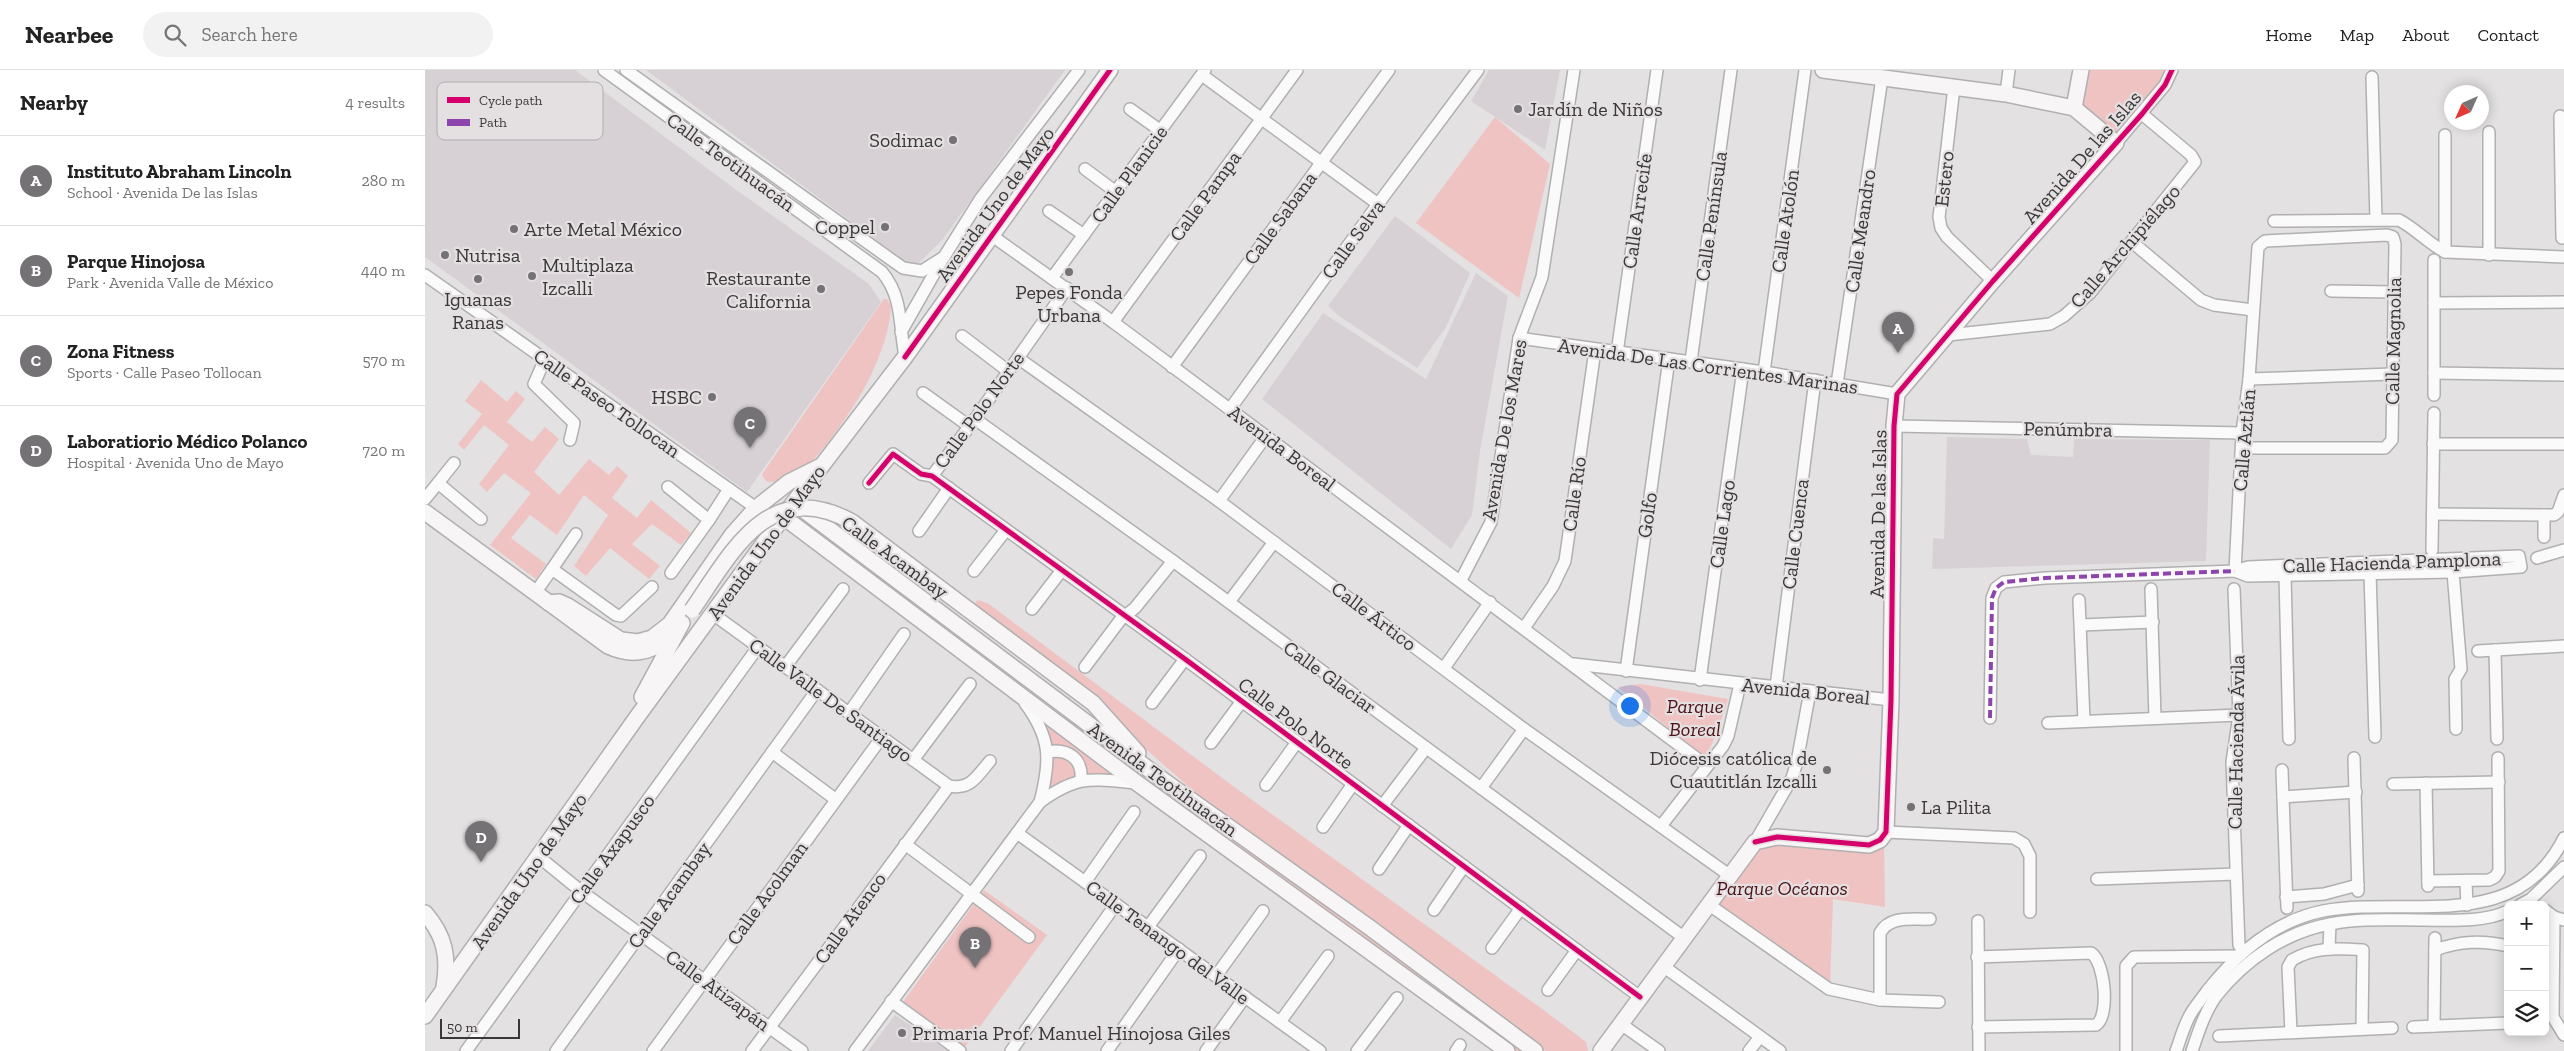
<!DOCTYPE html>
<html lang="en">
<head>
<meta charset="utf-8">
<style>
	body { margin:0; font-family:"Zilla Slab",serif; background:#f2f2f2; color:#222 }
	.controls { position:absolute; right:15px; bottom:15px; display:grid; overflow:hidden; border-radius:8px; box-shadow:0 2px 12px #0003 }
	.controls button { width:45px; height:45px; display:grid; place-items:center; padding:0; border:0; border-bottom:1px solid #e0e0e0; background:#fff; color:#222; font:25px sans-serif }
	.compass { position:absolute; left:2019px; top:15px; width:45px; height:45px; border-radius:50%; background:#fff; box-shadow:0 2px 12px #0003; rotate:225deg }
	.scale { position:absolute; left:15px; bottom:12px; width:80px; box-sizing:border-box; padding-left:5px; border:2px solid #393738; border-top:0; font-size:14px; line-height:18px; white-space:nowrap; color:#393738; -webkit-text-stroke:4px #e4e0e2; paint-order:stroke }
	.you { position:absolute; left:1204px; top:635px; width:18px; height:18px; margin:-12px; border:4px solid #fff; border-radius:50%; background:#1a73e8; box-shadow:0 0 0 8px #1a73e833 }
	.badge { display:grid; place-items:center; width:32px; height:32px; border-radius:50%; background:#747274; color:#fff; font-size:16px; font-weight:700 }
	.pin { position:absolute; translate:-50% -41px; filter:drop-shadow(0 1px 2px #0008) }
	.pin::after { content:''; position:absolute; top:26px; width:18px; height:15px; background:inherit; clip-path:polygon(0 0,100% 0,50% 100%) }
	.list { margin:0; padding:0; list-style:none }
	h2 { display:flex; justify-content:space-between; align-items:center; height:65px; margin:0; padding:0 20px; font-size:21px }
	h2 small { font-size:16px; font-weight:400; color:#767676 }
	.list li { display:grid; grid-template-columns:32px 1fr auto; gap:15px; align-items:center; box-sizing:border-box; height:90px; padding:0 20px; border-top:1px solid #e0e0e0 }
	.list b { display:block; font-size:19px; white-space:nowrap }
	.list p { margin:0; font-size:16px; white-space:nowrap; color:#767676 }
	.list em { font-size:16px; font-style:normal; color:#767676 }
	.icon { flex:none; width:28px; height:28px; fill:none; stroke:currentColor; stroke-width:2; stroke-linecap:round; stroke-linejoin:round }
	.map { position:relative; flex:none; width:2139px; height:981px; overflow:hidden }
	header { display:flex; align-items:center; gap:30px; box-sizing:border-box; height:70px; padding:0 25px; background:#fff; border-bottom:1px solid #e0e0e0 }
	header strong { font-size:24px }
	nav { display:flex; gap:28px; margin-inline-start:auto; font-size:18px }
	.search { width:350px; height:45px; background:#f2f2f2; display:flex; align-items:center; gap:12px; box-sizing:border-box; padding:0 18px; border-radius:28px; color:#767676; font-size:19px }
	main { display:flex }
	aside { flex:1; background:#fff }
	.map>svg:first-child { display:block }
	.built { fill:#d7d1d5 }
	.green { fill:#f0c3c3 }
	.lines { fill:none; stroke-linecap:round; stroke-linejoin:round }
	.street-casing { stroke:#b1b0b0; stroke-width:14 }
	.secondary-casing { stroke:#b1b0b0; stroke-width:18 }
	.street { stroke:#fbfafb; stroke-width:11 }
	.secondary { stroke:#f7f5f6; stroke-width:15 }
	.secondary-bridge-casing { stroke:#b1b0b0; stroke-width:18; stroke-linecap:butt }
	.secondary-bridge { stroke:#f7f5f6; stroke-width:15 }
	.quiet { stroke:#8e44ad; stroke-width:4; stroke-dasharray:8 4; stroke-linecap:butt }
	.cycleway-casing { stroke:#e4e0e2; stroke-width:8 }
	.cycleway { stroke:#d6006c; stroke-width:5 }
	.poi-dot { fill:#747274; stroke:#e4e0e2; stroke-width:2 }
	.labels { text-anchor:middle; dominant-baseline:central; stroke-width:4.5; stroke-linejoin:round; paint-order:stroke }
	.poi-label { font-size:20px; fill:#393738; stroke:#e4e0e2; text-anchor:start }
	.street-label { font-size:20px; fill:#393738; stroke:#e4e0e2 }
	.park-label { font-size:20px; font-style:italic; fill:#4d1116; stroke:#e4e0e2 }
	.key { fill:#e4e0e2; stroke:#b1adaf; stroke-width:1 }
	.key-label { font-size:14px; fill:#393738 }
</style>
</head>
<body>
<header>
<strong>Nearbee</strong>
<div class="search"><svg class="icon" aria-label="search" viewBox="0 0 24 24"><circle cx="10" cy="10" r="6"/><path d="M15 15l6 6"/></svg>Search here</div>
<nav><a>Home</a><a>Map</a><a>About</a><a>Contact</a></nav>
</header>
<main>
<aside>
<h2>Nearby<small>4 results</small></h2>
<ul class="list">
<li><span class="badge">A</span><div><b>Instituto Abraham Lincoln</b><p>School · Avenida De las Islas</p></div><em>280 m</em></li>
<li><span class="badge">B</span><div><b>Parque Hinojosa</b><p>Park · Avenida Valle de México</p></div><em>440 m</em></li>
<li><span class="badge">C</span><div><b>Zona Fitness</b><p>Sports · Calle Paseo Tollocan</p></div><em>570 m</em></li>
<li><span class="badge">D</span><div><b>Laboratiorio Médico Polanco</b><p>Hospital · Avenida Uno de Mayo</p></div><em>720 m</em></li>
</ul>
</aside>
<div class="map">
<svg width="2139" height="981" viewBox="0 0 2139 981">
	<rect width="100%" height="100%" fill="#e3e1e2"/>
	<g class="built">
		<polygon points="0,0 150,0 310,119 444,214 456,232 322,422 0,187"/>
		<polygon points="221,0 640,0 518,169 489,198"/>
		<polygon points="1064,0 1135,0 1120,80 1046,31"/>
		<polygon points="970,146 1045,203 1021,257 992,298 914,246 903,236"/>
		<polygon points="1051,203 1083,226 1055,381 1047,445 1026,479 837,329 898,243 1001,309"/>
		<polygon points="1522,367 1602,369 1606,385 1648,387 1649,369 1785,370 1781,491 1507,499 1508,468 1519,469"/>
		<polygon points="470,945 523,981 443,981"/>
	</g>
	<g class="green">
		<polygon points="1657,0 1745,0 1691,71 1651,36"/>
		<polygon points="1070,47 1125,94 1094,228 991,153"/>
		<path d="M459,229H462L466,236C465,260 456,283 446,305C436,328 401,379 382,396C374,403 352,416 341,411L337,405L340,400Z"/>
		<polygon points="56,310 82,332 91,321 100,329 82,352 107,372 120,357 134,369 109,402 134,425 164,389 184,405 192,396 203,406 187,428 212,448 226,430 266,463 256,475 227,454 207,474 235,496 224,509 185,478 161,506 149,496 183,445 159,425 132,465 105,445 86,468 121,494 111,509 65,475 106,423 79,403 62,422 54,414 84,375 59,355 39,380 33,374 57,344 40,331"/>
		<polygon points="449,498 1106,981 1085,981 444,504"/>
		<polygon points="553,530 564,534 812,719 1124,944 1161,972 1163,981 1121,981 811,758 716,675 546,536"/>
		<polygon points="1216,614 1303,629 1292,663 1280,688 1193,617"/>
		<polygon points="617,650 700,706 658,708 658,700 627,679"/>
		<polygon points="633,685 649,691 652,708 625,719 627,686"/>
		<polygon points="1335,763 1459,769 1460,837 1408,829 1405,917 1284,832"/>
		<polygon points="559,820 622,865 540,977 478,932"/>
	</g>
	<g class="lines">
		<g class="street-casing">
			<g id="street">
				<path d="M179,0L457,202C478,227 474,255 480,287"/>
				<polyline points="201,0 478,198 497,201 519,187 556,128 654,0"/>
				<polyline points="777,5 953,134"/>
				<polyline points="1947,7 1951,150"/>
				<polyline points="1529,17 1514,147 1516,158 1522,167 1568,211"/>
				<polyline points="1581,24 1584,0"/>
				<polyline points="705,39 736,61"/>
				<polyline points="2135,46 2137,168"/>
				<polyline points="1691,73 1740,15 1747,0"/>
				<polyline points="660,99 691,122"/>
				<polyline points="624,141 659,165"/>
				<path d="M1849,151L1974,150C1991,159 2003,173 2020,182L2139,187"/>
				<polyline points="566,165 688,252 1282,696"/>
				<polyline points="1707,172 1776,230 1789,235 1828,240"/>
				<polyline points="2020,182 2020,65"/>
				<polyline points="2064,185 2064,62"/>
				<polyline points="0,205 331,438 333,443"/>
				<polyline points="627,208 780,0"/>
				<polyline points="1906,221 1968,222"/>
				<polyline points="2009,233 2139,232"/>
				<polyline points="688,252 872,0"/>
				<polyline points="476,262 518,188"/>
				<polyline points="1523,265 1625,254 1639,246 1665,223 1770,92 1766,85 1717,44"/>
				<polyline points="537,266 583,301"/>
				<polyline points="1094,268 1339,302 1472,324"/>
				<polyline points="1192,283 1232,0"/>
				<polyline points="593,288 794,431 1099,659 1304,805"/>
				<polyline points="120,289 109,314 149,353 145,370"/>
				<polyline points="1266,291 1306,0"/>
				<polyline points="747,297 964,0"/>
				<polyline points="1339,302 1380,0"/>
				<polyline points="2009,303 2139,305"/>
				<polyline points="1824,309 1967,304"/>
				<polyline points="1412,314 1457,8"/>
				<polyline points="498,323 544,356"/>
				<polyline points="2009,325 2009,190"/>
				<polyline points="805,339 953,134 1053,0"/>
				<polyline points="550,349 748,491 1258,867"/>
				<polyline points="1469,356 1817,363"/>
				<polyline points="2008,374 2139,374"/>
				<polyline points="507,406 550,349 642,218"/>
				<polyline points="13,413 29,393"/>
				<polyline points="444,413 468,384 496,404 507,406 760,589 1215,927"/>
				<polyline points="243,417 284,450 246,503"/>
				<polyline points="0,429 13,413 56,449"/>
				<polyline points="794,431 841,366"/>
				<polyline points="2008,444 2129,445 2133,442 2139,425"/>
				<polyline points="284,450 304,419"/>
				<polyline points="494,461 524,418"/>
				<polyline points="2119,467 2119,445"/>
				<polyline points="2007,480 2009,343"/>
				<polyline points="2112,488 2139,480"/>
				<polyline points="127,499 151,464"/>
				<polyline points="549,501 581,460"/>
				<polyline points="1810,501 1817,363 1824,309 1833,177 1840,171 1962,165 1968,167 1970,174 1967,370 1960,378 1817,378"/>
				<polyline points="2028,502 2036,599 2030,609 2031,659"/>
				<polyline points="1945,503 1950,667"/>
				<polyline points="1860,505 1864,669"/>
				<polyline points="1036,510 1066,452 1094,268 1117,207 1149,0"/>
				<polyline points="1726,519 1730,648"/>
				<polyline points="1809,519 1814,645 1807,692 1814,875 1818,881"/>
				<polyline points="110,523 127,499 191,545 196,546 227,517"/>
				<polyline points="1654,530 1659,651"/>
				<polyline points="804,532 849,472"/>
				<polyline points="607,539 637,500"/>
				<path d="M288,544L524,716C546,720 552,706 565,691"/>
				<polyline points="1656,555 1728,552"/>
				<polyline points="1099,558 1128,516 1140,491 1170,280"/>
				<polyline points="2070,580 2072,669"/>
				<polyline points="2053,581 2139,576"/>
				<polyline points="1149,594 1466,630"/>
				<polyline points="360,597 418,519"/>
				<polyline points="660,597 696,549 710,538 748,491"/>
				<polyline points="1019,598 1065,532"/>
				<polyline points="1201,601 1244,289"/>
				<polyline points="1275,610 1318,299"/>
				<polyline points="1351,617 1390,310"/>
				<path d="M600,633C626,668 626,690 615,732"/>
				<polyline points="727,633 760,589"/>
				<polyline points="424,643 479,564"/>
				<polyline points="1565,648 1567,528 1571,518 1579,512 1620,508 1810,501 1823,497 2094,486 2096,497 2028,502 1823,506 1810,501"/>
				<polyline points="1623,653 1814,645"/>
				<polyline points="786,673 817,631"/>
				<polyline points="347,682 410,729"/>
				<path d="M623,682C643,678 658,689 656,710"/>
				<polyline points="1929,688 1933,821"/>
				<polyline points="488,690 545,614"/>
				<polyline points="1857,700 1862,838"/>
				<polyline points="2001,713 2003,816"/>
				<polyline points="1968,714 2074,712"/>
				<polyline points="841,715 872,672"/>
				<polyline points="1056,718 1099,659"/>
				<polyline points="1858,727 1931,722"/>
				<polyline points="957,736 1001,678"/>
				<polyline points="1236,756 1298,676 1303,666 1315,614"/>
				<polyline points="898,757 928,714"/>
				<polyline points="1461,762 1589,768 1599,774 1605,786 1605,842"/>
				<polyline points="592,763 895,981"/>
				<polyline points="1330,772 1367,708 1372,692 1385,621"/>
				<polyline points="480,774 604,867"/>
				<polyline points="114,787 157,822 377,981"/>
				<polyline points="954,799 984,755"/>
				<polyline points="1672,809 1811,804"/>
				<polyline points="2003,811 2064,810 2070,807 2074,801 2073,688"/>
				<polyline points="660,812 709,742"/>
				<polyline points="2041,812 2042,835"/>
				<polyline points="1861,827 1899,824 1933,815"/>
				<polyline points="1283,834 1404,919 1455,930 1514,932"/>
				<polyline points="2095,835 2106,829 2139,797"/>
				<polyline points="1009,840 1039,796"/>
				<polyline points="2120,840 2129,847 2139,850"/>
				<polyline points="2129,847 2128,947 2139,965"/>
				<polyline points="1553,851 1554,981"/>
				<polyline points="723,857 775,786"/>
				<polyline points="1067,878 1096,838"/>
				<polyline points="1904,879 1905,854"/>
				<path d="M2010,880C2035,871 2057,870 2083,876"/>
				<path d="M1552,887L1666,883C1680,892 1685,946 1671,955L1553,957"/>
				<polyline points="1238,896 1355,981"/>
				<polyline points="791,906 838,841"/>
				<polyline points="1123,920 1152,880"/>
				<path d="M1455,930V863C1465,845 1487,850 1505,849"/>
				<polyline points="466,931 535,981"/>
				<polyline points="855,952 903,886"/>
				<polyline points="1196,954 1234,981"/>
				<polyline points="2009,956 2010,868"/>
				<polyline points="1988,957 2083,953"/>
				<path d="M1866,962L1863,897L1867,890C1889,877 1913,878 1938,880L1937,959"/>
				<polyline points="1794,966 1967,958"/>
				<polyline points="41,981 333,577"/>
				<polyline points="131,981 392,620"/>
				<polyline points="228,981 457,667"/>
				<polyline points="327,981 524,716"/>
				<path d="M430,981L615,732C654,704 667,709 712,713"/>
				<polyline points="586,981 691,834"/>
				<polyline points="682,981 754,879"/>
				<polyline points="781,981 820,927"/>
				<polyline points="932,981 972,928"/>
				<polyline points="1031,981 1035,975"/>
				<polyline points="1324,981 1335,967"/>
				<polyline points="1701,981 1701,896 1709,887 1813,886"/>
				<path d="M1751,981C1755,970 1758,959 1763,949C1767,939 1776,930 1782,921C1812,883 1849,851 1898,841C1984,825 2090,866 2139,768"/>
				<path d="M1767,981C1773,963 1780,941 1792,925C1820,890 1860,862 1905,854C1935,848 1966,850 1996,850C2023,850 2058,853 2083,841"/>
			</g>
		</g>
		<g class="secondary-casing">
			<g id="secondary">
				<polyline points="1649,38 1656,0"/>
				<polyline points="372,435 738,710 944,857 1110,981"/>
				<path d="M0,442L183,576C205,586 223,584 242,569"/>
				<polyline points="360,448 712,713 1082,981"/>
				<polyline points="524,525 668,633 713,683"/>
				<polyline points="124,533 134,532 143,536 196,570 213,572 227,568 245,554 307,465 331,438 364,412 396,396"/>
				<polyline points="217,627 257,553"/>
				<path d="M0,843C20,866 24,887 19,917"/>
				<polyline points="0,946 212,647 369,432 480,287 685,0"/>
				<polyline points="1176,981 1330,772 1352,767 1444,775 1455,770 1461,762 1466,630 1469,356 1472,324 1568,211 1691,73 1649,38 1581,24 1398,0"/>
			</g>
		</g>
		<use href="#street" class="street"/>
		<use href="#secondary" class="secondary"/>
		<g class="secondary-bridge-casing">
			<path id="secondary-bridge" d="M267,540C307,482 344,406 427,452L524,525"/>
		</g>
		<use href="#secondary-bridge" class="secondary-bridge"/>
		<polyline class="quiet" points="1565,648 1567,528 1571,518 1579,512 1620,508 1810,501"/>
		<g class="cycleway-casing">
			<g id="cycleway">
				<polyline points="480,287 685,0"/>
				<polyline points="444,413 468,384 496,404 507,406 760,589 1215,927"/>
				<polyline points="1330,772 1352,767 1444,775 1455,770 1461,762 1466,630 1469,356 1472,324 1568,211 1717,44 1740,15 1747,0"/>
			</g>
		</g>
		<use href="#cycleway" class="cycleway"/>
	</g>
	<g class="poi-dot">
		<circle cx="1093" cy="39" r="5"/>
		<circle cx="528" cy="70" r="5"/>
		<circle cx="460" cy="157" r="5"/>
		<circle cx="89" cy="159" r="5"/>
		<circle cx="20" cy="185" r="5"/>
		<circle cx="644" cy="202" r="5"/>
		<circle cx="107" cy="206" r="5"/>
		<circle cx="53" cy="209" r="5"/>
		<circle cx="396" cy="219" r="5"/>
		<circle cx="287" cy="327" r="5"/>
		<circle cx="1402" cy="700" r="5"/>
		<circle cx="1486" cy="737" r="5"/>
		<circle cx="477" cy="963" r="5"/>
	</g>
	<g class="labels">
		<g class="poi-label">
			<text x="1103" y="39">Jardín de Niños</text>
			<text x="518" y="70" text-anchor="end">Sodimac</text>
			<text x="450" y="157" text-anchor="end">Coppel</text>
			<text x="99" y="159">Arte Metal México</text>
			<text x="30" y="185">Nutrisa</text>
			<text x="117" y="195">Multiplaza<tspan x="117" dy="23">Izcalli</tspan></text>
			<text x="386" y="208" text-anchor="end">Restaurante<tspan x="386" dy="23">California</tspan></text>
			<text x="644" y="222" text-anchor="middle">Pepes Fonda<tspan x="644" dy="23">Urbana</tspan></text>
			<text x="53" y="229" text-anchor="middle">Iguanas<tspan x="53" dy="23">Ranas</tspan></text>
			<text x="277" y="327" text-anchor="end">HSBC</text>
			<text x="1392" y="688" text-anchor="end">Diócesis católica de<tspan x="1392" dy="23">Cuautitlán Izcalli</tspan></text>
			<text x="1496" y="737">La Pilita</text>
			<text x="487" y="963">Primaria Prof. Manuel Hinojosa Giles</text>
		</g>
		<g class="street-label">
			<text transform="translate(1657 87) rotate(-49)">Avenida De las Islas</text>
			<text transform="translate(306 92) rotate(36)">Calle Teotihuacán</text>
			<text transform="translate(704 104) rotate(-54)">Calle Planicie</text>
			<text transform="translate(1519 109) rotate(-84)">Estero</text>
			<text transform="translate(780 126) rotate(-54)">Calle Pampa</text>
			<text transform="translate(570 134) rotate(-54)">Avenida Uno de Mayo</text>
			<text transform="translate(1212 141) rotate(-82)">Calle Arrecife</text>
			<text transform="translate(1286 146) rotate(-82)">Calle Península</text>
			<text transform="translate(855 148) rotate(-54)">Calle Sabana</text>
			<text transform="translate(1360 151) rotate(-82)">Calle Atolón</text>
			<text transform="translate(1435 161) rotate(-82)">Calle Meandro</text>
			<text transform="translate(928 169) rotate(-54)">Calle Selva</text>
			<text transform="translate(1700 176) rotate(-49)">Calle Archipiélago</text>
			<text transform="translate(1968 271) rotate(-89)">Calle Magnolia</text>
			<text transform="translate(1283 296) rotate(8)">Avenida De Las Corrientes Marinas</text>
			<text transform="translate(182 333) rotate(35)">Calle Paseo Tollocan</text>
			<text transform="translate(554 340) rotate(-54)">Calle Polo Norte</text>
			<text transform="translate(1643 359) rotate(1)">Penúmbra</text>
			<text transform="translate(1079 360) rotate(-80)">Avenida De los Mares</text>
			<text transform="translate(1819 370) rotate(-85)">Calle Aztlán</text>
			<text transform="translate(857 378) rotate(37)">Avenida Boreal</text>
			<text transform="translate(1149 424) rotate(-82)">Calle Río</text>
			<text transform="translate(1453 444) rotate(-89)">Avenida De las Islas</text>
			<text transform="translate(1222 445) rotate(-82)">Golfo</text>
			<text transform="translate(1297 454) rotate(-82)">Calle Lago</text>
			<text transform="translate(1370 464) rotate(-83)">Calle Cuenca</text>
			<text transform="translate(341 472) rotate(-54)">Avenida Uno de Mayo</text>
			<text transform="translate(470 487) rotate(36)">Calle Acambay</text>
			<text transform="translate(1967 492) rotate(-2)">Calle Hacienda Pamplona</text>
			<text transform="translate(949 546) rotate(37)">Calle Ártico</text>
			<text transform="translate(905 607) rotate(36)">Calle Glaciar</text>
			<text transform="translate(1381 621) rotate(6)">Avenida Boreal</text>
			<text transform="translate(406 630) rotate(36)">Calle Valle De Santiago</text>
			<text transform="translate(871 653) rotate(37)">Calle Polo Norte</text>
			<text transform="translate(1811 672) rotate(-89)">Calle Hacienda Ávila</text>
			<text transform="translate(738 709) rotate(36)">Avenida Teotihuacán</text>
			<text transform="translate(187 779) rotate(-54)">Calle Axapusco</text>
			<text transform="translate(104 801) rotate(-55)">Avenida Uno de Mayo</text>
			<text transform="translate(342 823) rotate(-54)">Calle Acolman</text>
			<text transform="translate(244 825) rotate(-54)">Calle Acambay</text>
			<text transform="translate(425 848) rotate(-54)">Calle Atenco</text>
			<text transform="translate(743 872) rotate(36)">Calle Tenango del Valle</text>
			<text transform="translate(293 920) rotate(36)">Calle Atizapán</text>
		</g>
		<g class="park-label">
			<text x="1270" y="636">Parque<tspan x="1270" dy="23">Boreal</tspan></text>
			<text x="1357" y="818">Parque Océanos</text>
		</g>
	</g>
	<rect x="12" y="12" width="166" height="58" rx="8" class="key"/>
	<rect x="22" y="27" width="23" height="6" fill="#d6006c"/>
	<rect x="22" y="49" width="23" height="7" fill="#8e44ad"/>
	<g class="key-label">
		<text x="54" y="35">Cycle path</text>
		<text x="54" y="57">Path</text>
	</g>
</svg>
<div class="controls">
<button>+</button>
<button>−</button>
<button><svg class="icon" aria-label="layers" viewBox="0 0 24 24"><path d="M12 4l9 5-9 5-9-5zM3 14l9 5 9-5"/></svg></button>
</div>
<svg class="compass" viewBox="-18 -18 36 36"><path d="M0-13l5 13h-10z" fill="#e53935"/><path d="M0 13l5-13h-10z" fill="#767676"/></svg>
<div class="scale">50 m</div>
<div class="you"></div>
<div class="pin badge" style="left:1473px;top:283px">A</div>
<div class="pin badge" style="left:550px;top:898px">B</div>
<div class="pin badge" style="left:325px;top:378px">C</div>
<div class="pin badge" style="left:56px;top:792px">D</div>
</div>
</main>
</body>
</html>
